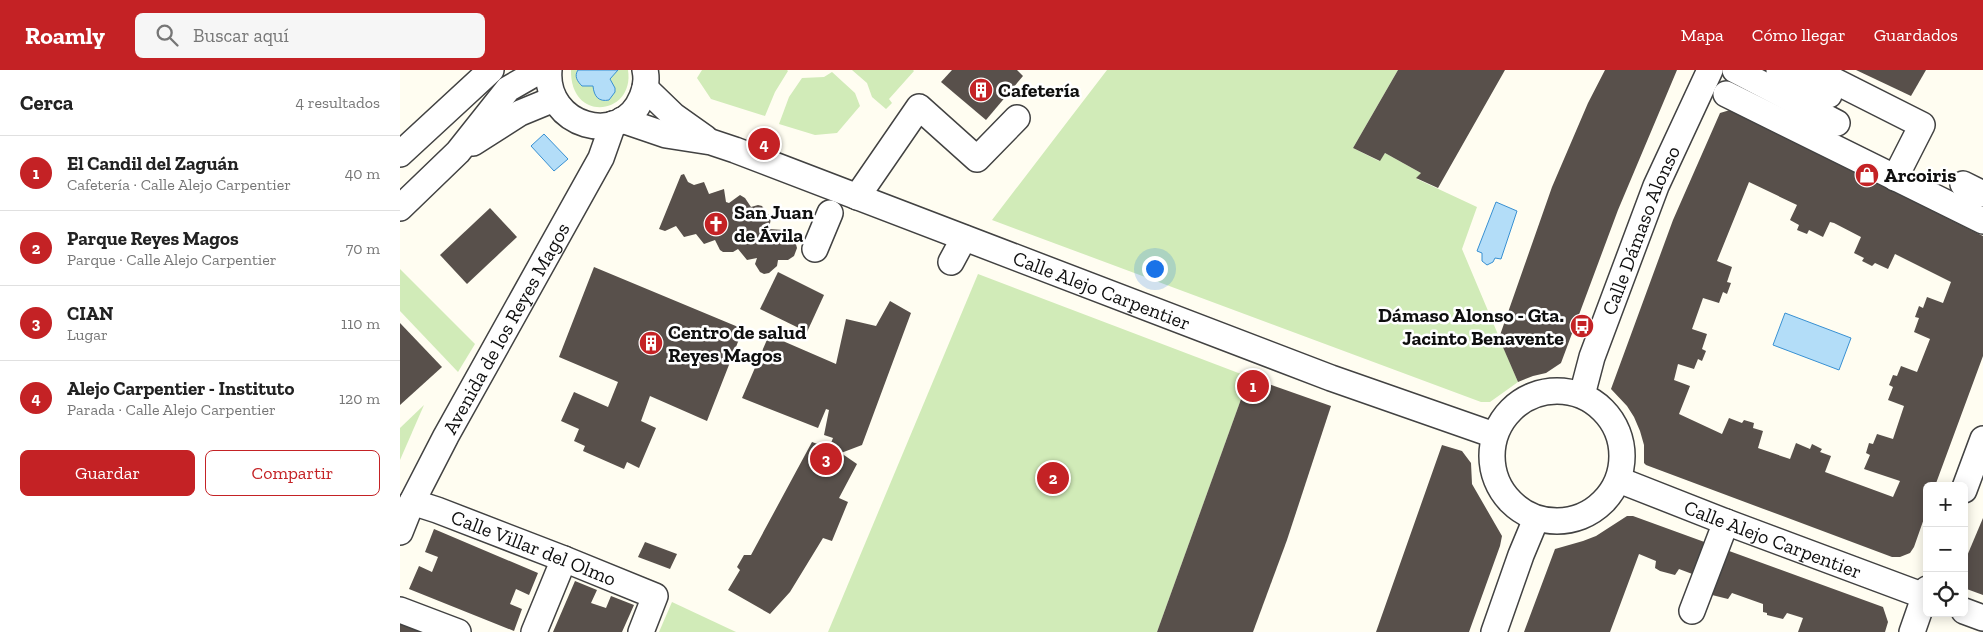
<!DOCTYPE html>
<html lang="es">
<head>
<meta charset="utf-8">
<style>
	body { margin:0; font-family:"Zilla Slab",serif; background:#f6f6f6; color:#222 }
	.controls { position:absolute; right:15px; bottom:15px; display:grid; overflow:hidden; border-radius:8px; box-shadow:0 2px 12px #0003 }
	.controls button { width:45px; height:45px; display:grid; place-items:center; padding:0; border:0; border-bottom:1px solid #e0e0e0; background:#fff; color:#222; font:25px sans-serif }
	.you { position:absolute; left:754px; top:198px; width:18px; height:18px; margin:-12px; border:4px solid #fff; border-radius:50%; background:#1a73e8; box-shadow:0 0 0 8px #1a73e833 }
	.badge { display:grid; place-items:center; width:32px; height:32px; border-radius:50%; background:#c42225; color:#fff; font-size:16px; font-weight:700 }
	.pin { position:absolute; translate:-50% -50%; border:2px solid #fff; box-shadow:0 1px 5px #0006 }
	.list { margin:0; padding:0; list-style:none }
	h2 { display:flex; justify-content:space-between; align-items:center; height:65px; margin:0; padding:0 20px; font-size:21px }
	h2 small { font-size:16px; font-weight:400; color:#767676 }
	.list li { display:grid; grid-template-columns:32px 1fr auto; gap:15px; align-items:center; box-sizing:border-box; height:75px; padding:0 20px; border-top:1px solid #e0e0e0 }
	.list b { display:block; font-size:19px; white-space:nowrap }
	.list p { margin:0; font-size:16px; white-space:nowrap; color:#767676 }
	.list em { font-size:16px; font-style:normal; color:#767676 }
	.actions { display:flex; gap:10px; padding:15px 20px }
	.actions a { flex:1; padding:11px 0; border:1px solid #c42225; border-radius:8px; text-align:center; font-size:18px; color:#c42225 }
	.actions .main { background:#c42225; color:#fff }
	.icon { flex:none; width:28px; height:28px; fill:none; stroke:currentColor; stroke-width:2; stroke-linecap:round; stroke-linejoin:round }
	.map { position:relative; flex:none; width:1583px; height:562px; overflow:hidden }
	header { display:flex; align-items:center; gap:30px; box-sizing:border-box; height:70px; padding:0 25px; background:#c42225; color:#fff }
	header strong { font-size:24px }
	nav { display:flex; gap:28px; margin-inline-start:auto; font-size:18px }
	.search { width:350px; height:45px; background:#f6f6f6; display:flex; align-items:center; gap:12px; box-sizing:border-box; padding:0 18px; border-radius:8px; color:#767676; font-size:19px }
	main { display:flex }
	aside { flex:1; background:#fff }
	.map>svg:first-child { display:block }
	.green { fill:#d1ebb8 }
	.water { fill:#b3ddf8; stroke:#3890d2 }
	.building { fill:#58504b; fill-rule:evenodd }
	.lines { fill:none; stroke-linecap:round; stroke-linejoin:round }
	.minor-casing { stroke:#424242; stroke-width:28 }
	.minor { stroke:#fff; stroke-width:25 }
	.labels { text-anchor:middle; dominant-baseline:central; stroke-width:5; stroke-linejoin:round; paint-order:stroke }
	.poi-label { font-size:20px; font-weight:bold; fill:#0f0f0f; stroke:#fff; text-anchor:start }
	.street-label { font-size:20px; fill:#0f0f0f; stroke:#fff }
</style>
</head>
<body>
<header>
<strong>Roamly</strong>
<div class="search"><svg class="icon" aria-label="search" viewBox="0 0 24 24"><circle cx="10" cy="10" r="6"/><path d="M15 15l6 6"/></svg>Buscar aquí</div>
<nav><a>Mapa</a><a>Cómo llegar</a><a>Guardados</a></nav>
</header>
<main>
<aside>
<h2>Cerca<small>4 resultados</small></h2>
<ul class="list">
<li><span class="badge">1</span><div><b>El Candil del Zaguán</b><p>Cafetería · Calle Alejo Carpentier</p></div><em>40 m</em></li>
<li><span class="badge">2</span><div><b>Parque Reyes Magos</b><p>Parque · Calle Alejo Carpentier</p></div><em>70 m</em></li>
<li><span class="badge">3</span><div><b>CIAN</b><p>Lugar</p></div><em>110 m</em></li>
<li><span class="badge">4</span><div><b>Alejo Carpentier - Instituto</b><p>Parada · Calle Alejo Carpentier</p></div><em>120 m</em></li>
</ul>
<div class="actions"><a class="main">Guardar</a><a>Compartir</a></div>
</aside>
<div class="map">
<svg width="1583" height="562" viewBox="0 0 1583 562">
	<rect width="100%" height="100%" fill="#fffdf1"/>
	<g class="green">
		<path d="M171,0H228C235,45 170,54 171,0Z"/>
		<polygon points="302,0 387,0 388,1 375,22 365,46 311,29 297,8"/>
		<polygon points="452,0 513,0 514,1 489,29 492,33 486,39 472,27 467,13"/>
		<polygon points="707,0 998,0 953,78 979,91 985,83 1021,103 1017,109 1077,137 1062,179 1118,312 1090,332 1081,332 592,150"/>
		<polygon points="432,2 455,23 460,36 437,63 415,65 379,54 389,27 402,8 424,7"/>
		<polygon points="0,199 75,274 58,302 0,241"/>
		<polygon points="578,204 849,307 757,562 428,562"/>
		<polygon points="24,335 0,390 0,358"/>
		<polygon points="272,532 336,562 259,562"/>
	</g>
	<g class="water">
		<path d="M178,0H218L210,9L215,18V22L209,30C199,32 194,27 193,16H182C177,11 174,6 178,0Z"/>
		<polygon points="144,64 168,89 154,101 131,76"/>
		<polygon points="1096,132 1117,141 1101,189 1095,188 1093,192 1087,195 1082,191 1082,183 1077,181"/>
		<polygon points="1385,243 1451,268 1439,300 1373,275"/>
	</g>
	<g class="building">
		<polygon points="552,0 617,0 623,6 586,50 541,12"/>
		<polygon points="998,0 1105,0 1038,118 1016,108 1021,103 985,83 980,91 953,78"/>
		<polygon points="1205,0 1277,0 1218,140 1161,293 1146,303 1133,306 1118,312 1099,268 1152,117 1188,33"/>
		<polygon points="1456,0 1526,0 1511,26"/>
		<path d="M1330,40L1583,166V286L1535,416H1527V440L1514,477L1510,483L1500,487H1492L1246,395L1244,393V375L1240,361L1234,347L1227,336L1211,319L1273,150L1320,43ZM1349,112L1397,135L1390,150L1399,155L1397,160L1407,164L1409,160L1423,167L1430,152L1434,153L1461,167L1454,183L1464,188L1462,191L1472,196L1475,193L1488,199L1495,184L1551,212L1543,233L1527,227L1523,238L1519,236L1515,247L1519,248L1514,262L1530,269L1517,302L1501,296L1497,306L1493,305L1489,315L1493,317L1488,330L1504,336L1493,369L1477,364L1473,374L1469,373L1466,383L1470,385L1464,399L1500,411L1493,427L1425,402L1431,386L1420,382L1422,379L1412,374L1410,379L1396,373L1390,389L1358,378L1363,361L1353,358L1354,353L1344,350L1342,353L1329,348L1322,364L1279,344L1290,316L1274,310L1278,294L1294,299L1298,289L1302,291L1306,281L1302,279L1307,264L1292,259L1303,228L1319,233L1323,222L1327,224L1331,213L1327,212L1332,197L1317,191Z"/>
		<polygon points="284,104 288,112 294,115 304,112 309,124 324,119 326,132 329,133 340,125 345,128 351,137 358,135 362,136 371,148 369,159 384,160 394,167 397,178 394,186 388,190 378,190 377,196 369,203 364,204 360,202 355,194 357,188 347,190 338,179 333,182 323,182 320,180 315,170 304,174 296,164 284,167 276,156 265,161 259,159 281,105"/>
		<polygon points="90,138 117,167 67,214 40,185"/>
		<polygon points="194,197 343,259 307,351 250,326 241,351 256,358 239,398 227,392 224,399 183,381 185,376 174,371 179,359 161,351 174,322 208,337 218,312 159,287"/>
		<polygon points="378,202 424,225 407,262 360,239"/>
		<polygon points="490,231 511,243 462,375 441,383 457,394 439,428 448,432 432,471 423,468 390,522 370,544 328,520 340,500 337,497 344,485 351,485 412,372 429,378 433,368 424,365 429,340 426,339 418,358 342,328 369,265 436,294 446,249 476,256"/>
		<polygon points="0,253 42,297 0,335"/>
		<polygon points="849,307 931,336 887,470 853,562 757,562"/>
		<polygon points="1042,375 1062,381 1071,393 1072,414 1102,466 1100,476 1069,562 976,562"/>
		<polygon points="1227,446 1233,446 1483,537 1488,552 1485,562 1398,562 1403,548 1387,543 1383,549 1367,545 1367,543 1363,542 1363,534 1332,523 1328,529 1312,525 1313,523 1308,522 1295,505 1279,499 1275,505 1260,501 1255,498 1256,491 1239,484 1210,562 1124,562 1155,479 1183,471 1196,466"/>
		<polygon points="1583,448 1583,525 1564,518 1564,493"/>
		<polygon points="34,459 138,503 129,525 116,519 110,534 122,539 114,561 9,519 19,496 32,502 38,487 25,482"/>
		<polygon points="245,472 277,484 270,499 238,487"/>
		<polygon points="175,511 197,520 191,533 206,538 211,526 234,535 222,562 153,562"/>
		<polygon points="0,553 23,562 0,562"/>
	</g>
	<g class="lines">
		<g class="minor-casing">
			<g id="minor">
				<path d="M149,0C144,56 221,79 242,27C246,18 247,9 245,0"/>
				<polyline points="1335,0 1437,53"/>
				<polyline points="1379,0 1429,25"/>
				<polyline points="1413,0 1522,55 1495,108"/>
				<polyline points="245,18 274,46 305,68"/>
				<polyline points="1326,24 1583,151"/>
				<path id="s1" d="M222,50L266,65L311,72L335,80L931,308L1094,365"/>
				<polyline points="73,73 120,43 154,29"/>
				<polyline points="0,84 91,0"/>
				<polyline points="1563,114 1583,124"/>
				<polyline points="457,127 519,37 577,89 617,48"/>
				<polyline points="0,138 58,82 108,19 141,0"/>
				<polyline points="415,179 430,143"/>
				<polyline points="551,192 564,168"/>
				<circle cx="1157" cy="386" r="65"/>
				<path id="s2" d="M1182,325L1192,287L1256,116L1310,0"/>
				<path id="s3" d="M1219,410L1326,452L1527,527"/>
				<polyline points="1564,420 1583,369"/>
				<path id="s4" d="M12,432L37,440L164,489L255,526L241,562"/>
				<path id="s5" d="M0,462L12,432L46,366L201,88L213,54"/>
				<polyline points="0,540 58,562"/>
				<polyline points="1292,541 1326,452"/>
				<polyline points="1564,541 1583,548"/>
				<polyline points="134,562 164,489"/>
				<polyline points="1094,562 1121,485 1136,449"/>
				<polyline points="1512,562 1527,519"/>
			</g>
		</g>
		<use href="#minor" class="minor"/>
	</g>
	<defs>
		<g id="building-disc" transform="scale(1.25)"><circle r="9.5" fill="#c42225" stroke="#fff"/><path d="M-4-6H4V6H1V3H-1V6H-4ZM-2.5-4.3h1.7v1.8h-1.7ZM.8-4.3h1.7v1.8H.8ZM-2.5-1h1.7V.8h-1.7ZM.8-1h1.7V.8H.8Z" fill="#fff"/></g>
		<g id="shop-disc" transform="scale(1.25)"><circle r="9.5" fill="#c42225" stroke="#fff"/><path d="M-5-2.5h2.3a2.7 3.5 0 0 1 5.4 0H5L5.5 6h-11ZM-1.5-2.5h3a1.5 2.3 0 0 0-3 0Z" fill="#fff"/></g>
		<g id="church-disc" transform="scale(1.25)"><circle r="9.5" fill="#c42225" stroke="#fff"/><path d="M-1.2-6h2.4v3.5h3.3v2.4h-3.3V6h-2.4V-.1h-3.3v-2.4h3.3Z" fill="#fff"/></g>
		<g id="bus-disc" transform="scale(1.25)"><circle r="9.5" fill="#c42225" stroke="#fff"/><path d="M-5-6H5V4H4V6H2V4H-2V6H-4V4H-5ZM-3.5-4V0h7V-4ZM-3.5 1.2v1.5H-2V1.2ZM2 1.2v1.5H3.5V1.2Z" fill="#fff"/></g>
	</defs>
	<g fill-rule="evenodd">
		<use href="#building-disc" x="581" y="20"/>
		<use href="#shop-disc" x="1467" y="105"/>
		<use href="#church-disc" x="316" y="154"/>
		<use href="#bus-disc" x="1182" y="256"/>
		<use href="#building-disc" x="251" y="273"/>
	</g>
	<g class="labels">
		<g class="poi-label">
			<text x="598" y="20">Cafetería</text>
			<text x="1484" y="105">Arcoiris</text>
			<text x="334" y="142">San Juan<tspan x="334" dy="23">de Ávila</tspan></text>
			<text x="1164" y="245" text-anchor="end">Dámaso Alonso - Gta.<tspan x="1164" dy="23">Jacinto Benavente</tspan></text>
			<text x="268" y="262">Centro de salud<tspan x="268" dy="23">Reyes Magos</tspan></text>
		</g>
		<g class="street-label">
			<text stroke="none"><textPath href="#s2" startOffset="175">Calle Dámaso Alonso</textPath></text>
			<text stroke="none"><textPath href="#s1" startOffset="510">Calle Alejo Carpentier</textPath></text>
			<text stroke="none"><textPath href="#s5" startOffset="230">Avenida de los Reyes Magos</textPath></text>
			<text stroke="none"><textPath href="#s3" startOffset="165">Calle Alejo Carpentier</textPath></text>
			<text stroke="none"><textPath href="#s4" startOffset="130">Calle Villar del Olmo</textPath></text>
		</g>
	</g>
</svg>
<div class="controls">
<button>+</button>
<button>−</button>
<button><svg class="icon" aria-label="locate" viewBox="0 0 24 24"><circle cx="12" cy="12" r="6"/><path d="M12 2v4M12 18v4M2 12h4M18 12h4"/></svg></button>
</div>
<div class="you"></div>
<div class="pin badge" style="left:853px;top:316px">1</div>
<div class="pin badge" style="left:653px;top:408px">2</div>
<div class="pin badge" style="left:426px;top:389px">3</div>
<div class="pin badge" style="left:364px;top:74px">4</div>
</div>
</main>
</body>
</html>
